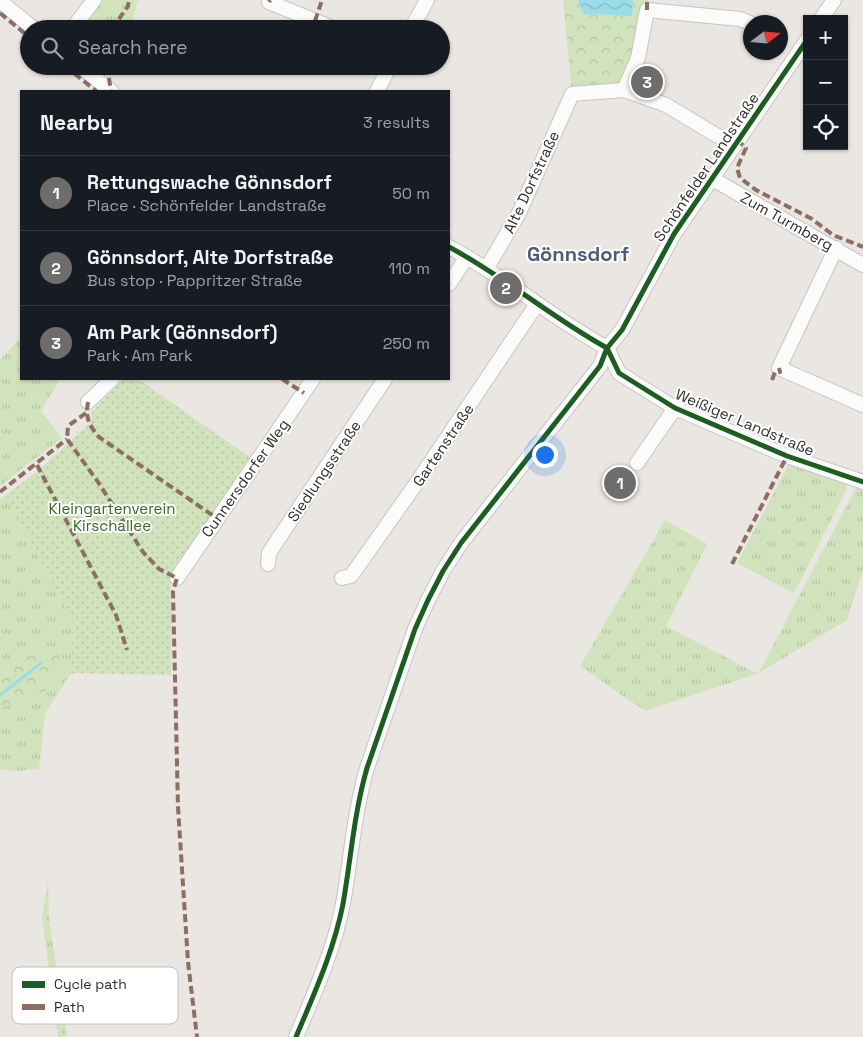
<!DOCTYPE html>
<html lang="en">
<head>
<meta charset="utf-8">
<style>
	body { margin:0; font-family:"Space Grotesk",sans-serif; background:#20242c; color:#f1f3f6 }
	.controls { position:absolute; right:15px; top:15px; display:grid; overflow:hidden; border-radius:0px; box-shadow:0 1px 4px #0004 }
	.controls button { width:45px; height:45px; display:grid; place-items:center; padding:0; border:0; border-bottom:1px solid #363941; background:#171b24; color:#f1f3f6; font:25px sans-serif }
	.compass { position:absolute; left:743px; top:15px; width:45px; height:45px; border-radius:50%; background:#171b24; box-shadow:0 1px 4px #0004; rotate:74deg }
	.you { position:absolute; left:544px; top:454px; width:18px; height:18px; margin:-12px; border:4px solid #fff; border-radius:50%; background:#1a73e8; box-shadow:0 0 0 8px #1a73e833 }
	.badge { display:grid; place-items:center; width:32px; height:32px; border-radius:50%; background:#6e6d6c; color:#fff; font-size:16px; font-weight:700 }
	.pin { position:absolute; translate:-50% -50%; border:2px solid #fff; box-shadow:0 1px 5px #0006 }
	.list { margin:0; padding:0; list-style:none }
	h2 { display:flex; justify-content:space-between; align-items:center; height:65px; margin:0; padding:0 20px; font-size:21px }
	h2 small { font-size:16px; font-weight:400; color:#9ea1a6 }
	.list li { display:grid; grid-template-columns:32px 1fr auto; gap:15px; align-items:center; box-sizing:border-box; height:75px; padding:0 20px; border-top:1px solid #363941 }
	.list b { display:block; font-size:19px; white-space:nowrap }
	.list p { margin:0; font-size:16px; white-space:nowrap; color:#9ea1a6 }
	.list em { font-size:16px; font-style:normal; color:#9ea1a6 }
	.icon { flex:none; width:28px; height:28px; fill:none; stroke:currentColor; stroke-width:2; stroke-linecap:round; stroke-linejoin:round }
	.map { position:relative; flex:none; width:863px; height:1037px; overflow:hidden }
	.search { position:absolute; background:#171b24; box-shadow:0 1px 4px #0004; left:20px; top:20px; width:430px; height:55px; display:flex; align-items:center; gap:12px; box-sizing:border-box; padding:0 18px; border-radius:28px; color:#9ea1a6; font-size:19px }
	.panel { position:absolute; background:#171b24; box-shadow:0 1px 4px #0004; left:20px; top:90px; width:430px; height:290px; border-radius:0px }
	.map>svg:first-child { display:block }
	.grass { fill:url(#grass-tufts) }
	.forest { fill:url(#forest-crowns) }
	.garden { fill:url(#garden-dots) }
	.water { fill:url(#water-waves) }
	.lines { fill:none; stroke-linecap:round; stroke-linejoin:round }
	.stream { stroke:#9adce7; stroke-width:3 }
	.minor-casing { stroke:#c6c5c5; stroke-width:16 }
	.minor { stroke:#fcfbfb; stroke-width:14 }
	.quiet { stroke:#8d6e63; stroke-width:4; stroke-dasharray:8 4; stroke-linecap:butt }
	.cycleway-casing { stroke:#fff; stroke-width:8 }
	.cycleway { stroke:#1b5e20; stroke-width:5 }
	.labels { text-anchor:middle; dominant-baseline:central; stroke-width:4; stroke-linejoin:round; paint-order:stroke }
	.street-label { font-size:15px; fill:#2c2c2c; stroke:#fff }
	.park-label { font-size:15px; fill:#35671e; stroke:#fff }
	.district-label { font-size:20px; font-weight:bold; fill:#4e5b7b; stroke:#fff }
	.key { fill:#fff; stroke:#c0c0c0; stroke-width:1 }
	.key-label { font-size:14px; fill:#2c2c2c }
</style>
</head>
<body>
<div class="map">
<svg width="863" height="1037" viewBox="0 0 863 1037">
	<defs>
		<pattern id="grass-tufts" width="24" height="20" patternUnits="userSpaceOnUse" patternTransform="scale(1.25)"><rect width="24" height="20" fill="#d1e3bd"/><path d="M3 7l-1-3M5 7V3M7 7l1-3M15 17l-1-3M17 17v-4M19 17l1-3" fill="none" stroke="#b4c3a3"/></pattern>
		<pattern id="forest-crowns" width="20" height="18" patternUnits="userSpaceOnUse" patternTransform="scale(1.25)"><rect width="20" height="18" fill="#d1e3bd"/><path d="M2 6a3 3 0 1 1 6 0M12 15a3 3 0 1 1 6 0" fill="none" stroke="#b4c3a3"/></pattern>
		<pattern id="garden-dots" width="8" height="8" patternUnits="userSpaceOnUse" patternTransform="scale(1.25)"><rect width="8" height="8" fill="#d1e3bd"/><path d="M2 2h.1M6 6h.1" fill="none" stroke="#b4c3a3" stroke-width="1.8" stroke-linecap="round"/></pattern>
		<pattern id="water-waves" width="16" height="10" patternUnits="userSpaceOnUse" patternTransform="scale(1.25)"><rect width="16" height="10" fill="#9adce7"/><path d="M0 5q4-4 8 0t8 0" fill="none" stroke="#85bdc6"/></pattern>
	</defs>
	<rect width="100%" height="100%" fill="#eae6e2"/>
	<g class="grass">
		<polygon points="103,0 138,0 130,29 81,29"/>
		<polygon points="21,337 21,379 60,379 41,411 62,438 0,486 0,360"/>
		<polygon points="789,464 844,483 847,488 794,593 737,563"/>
		<polygon points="857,486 863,488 863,570 847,620 757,674 645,711 580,666 665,520 707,544 666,626 758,674"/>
		<polygon points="6,495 73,622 71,673 45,714 39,769 14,771 0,769 0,708 64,649 21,655 0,683 0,499"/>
		<polygon points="48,880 49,919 67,1037 58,1037 42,917"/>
	</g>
	<g class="forest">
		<polygon points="563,0 578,0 583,14 631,16 633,0 648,0 638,58 624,90 572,94"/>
		<polygon points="64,649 45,691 0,708 0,683 21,655"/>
	</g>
	<polygon class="garden" points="123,379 138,379 252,459 176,571 170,587 172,609 171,675 71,673 73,622 6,495 39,470 91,422 92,412"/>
	<polygon class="water" points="578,0 633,0 632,16 583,14"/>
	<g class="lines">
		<polyline class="stream" points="0,695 41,663"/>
		<g class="minor-casing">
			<g id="minor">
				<polyline points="270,0 269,2 335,29"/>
				<polyline points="0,1 34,29"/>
				<polyline points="821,19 834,0"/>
				<polyline points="72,29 94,0"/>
				<polyline points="411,29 427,0"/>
				<polyline points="80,66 111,91"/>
				<polyline points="624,90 666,105 726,141"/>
				<polyline points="377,91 390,66"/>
				<polyline points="711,178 863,265"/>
				<path d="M449,247C504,276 552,318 607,348"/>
				<polyline points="836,248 779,368 863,405"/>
				<polyline points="487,268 519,213 572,94 624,90 638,58 647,10 740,19 750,23"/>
				<polyline points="449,284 467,257"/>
				<polyline points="607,348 619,373 675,408 787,456 863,482"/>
				<polyline points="88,402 112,379"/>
				<polyline points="637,463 675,408"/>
				<polyline points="268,564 269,553 385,379"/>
				<polyline points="177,578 313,379"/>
				<polyline points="342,578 351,576 418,481 537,304"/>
				<path d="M296,1037C314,994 334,950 343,904C351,858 354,813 367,768L415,629L428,600L443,571L461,543L600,366L607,348L622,330L674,234L807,40"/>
			</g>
		</g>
		<use href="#minor" class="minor"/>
		<g class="quiet">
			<polyline points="269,2 270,0"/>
			<polyline points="647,10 647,0"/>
			<polyline points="0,13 29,37"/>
			<polyline points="315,21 322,0"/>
			<polyline points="112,29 128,6 129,0"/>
			<polyline points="65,66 96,91"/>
			<polyline points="107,66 111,91"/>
			<polyline points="737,140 746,148 737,168 740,178 756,190 812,219 833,235 863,247"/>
			<polyline points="282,379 304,393"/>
			<polyline points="772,380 775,372 780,372 779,368"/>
			<path d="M88,402C85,418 89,425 99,437L218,519"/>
			<polyline points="86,413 68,426 67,439 98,482 143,552 159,569 177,578 173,591 178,807 188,962 197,1037"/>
			<polyline points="37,465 116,615 127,650"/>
			<polyline points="0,492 67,439"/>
			<polyline points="732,564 787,456"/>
		</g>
		<g class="cycleway-casing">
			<g id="cycleway">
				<path d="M449,247C504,276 552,318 607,348"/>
				<polyline points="607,348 619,373 675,408 787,456 863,482"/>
				<path d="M296,1037C314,994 334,950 343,904C351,858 354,813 367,768L415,629L428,600L443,571L461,543L600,366L607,348L622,330L674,234L807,40"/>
			</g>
		</g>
		<use href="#cycleway" class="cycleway"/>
	</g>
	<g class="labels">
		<g class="street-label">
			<text transform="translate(706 167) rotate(-56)">Schönfelder Landstraße</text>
			<text transform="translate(531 182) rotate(-65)">Alte Dorfstraße</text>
			<text transform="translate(787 221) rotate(29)">Zum Turmberg</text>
			<text transform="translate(745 422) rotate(23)">Weißiger Landstraße</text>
			<text transform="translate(443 445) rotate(-56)">Gartenstraße</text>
			<text transform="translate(324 471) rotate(-56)">Siedlungsstraße</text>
			<text transform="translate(245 478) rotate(-55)">Cunnersdorfer Weg</text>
		</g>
		<g class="park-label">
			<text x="112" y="508">Kleingartenverein<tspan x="112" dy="17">Kirschallee</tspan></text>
		</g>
		<g class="district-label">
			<text x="578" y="254">Gönnsdorf</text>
		</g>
	</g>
	<rect x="12" y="967" width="166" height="57" rx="8" class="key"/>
	<rect x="22" y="981" width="23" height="7" fill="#1b5e20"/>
	<rect x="22" y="1004" width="23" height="6" fill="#8d6e63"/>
	<g class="key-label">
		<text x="54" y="989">Cycle path</text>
		<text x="54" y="1012">Path</text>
	</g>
</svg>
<div class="controls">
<button>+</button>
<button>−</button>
<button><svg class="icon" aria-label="locate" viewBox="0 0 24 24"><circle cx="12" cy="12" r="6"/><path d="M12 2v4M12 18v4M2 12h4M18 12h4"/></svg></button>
</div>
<svg class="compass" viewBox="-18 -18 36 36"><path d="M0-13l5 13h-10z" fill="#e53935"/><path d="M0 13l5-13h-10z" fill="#9ea1a6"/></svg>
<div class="you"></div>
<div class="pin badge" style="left:620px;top:483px">1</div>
<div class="pin badge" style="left:506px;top:288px">2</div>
<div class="pin badge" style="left:647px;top:82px">3</div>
<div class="search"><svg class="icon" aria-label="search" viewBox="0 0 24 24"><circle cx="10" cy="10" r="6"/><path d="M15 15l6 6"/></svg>Search here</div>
<section class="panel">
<h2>Nearby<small>3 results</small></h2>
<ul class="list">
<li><span class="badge">1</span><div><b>Rettungswache Gönnsdorf</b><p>Place · Schönfelder Landstraße</p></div><em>50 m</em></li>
<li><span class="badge">2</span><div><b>Gönnsdorf, Alte Dorfstraße</b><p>Bus stop · Pappritzer Straße</p></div><em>110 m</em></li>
<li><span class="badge">3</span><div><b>Am Park (Gönnsdorf)</b><p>Park · Am Park</p></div><em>250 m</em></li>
</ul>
</section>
</div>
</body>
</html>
